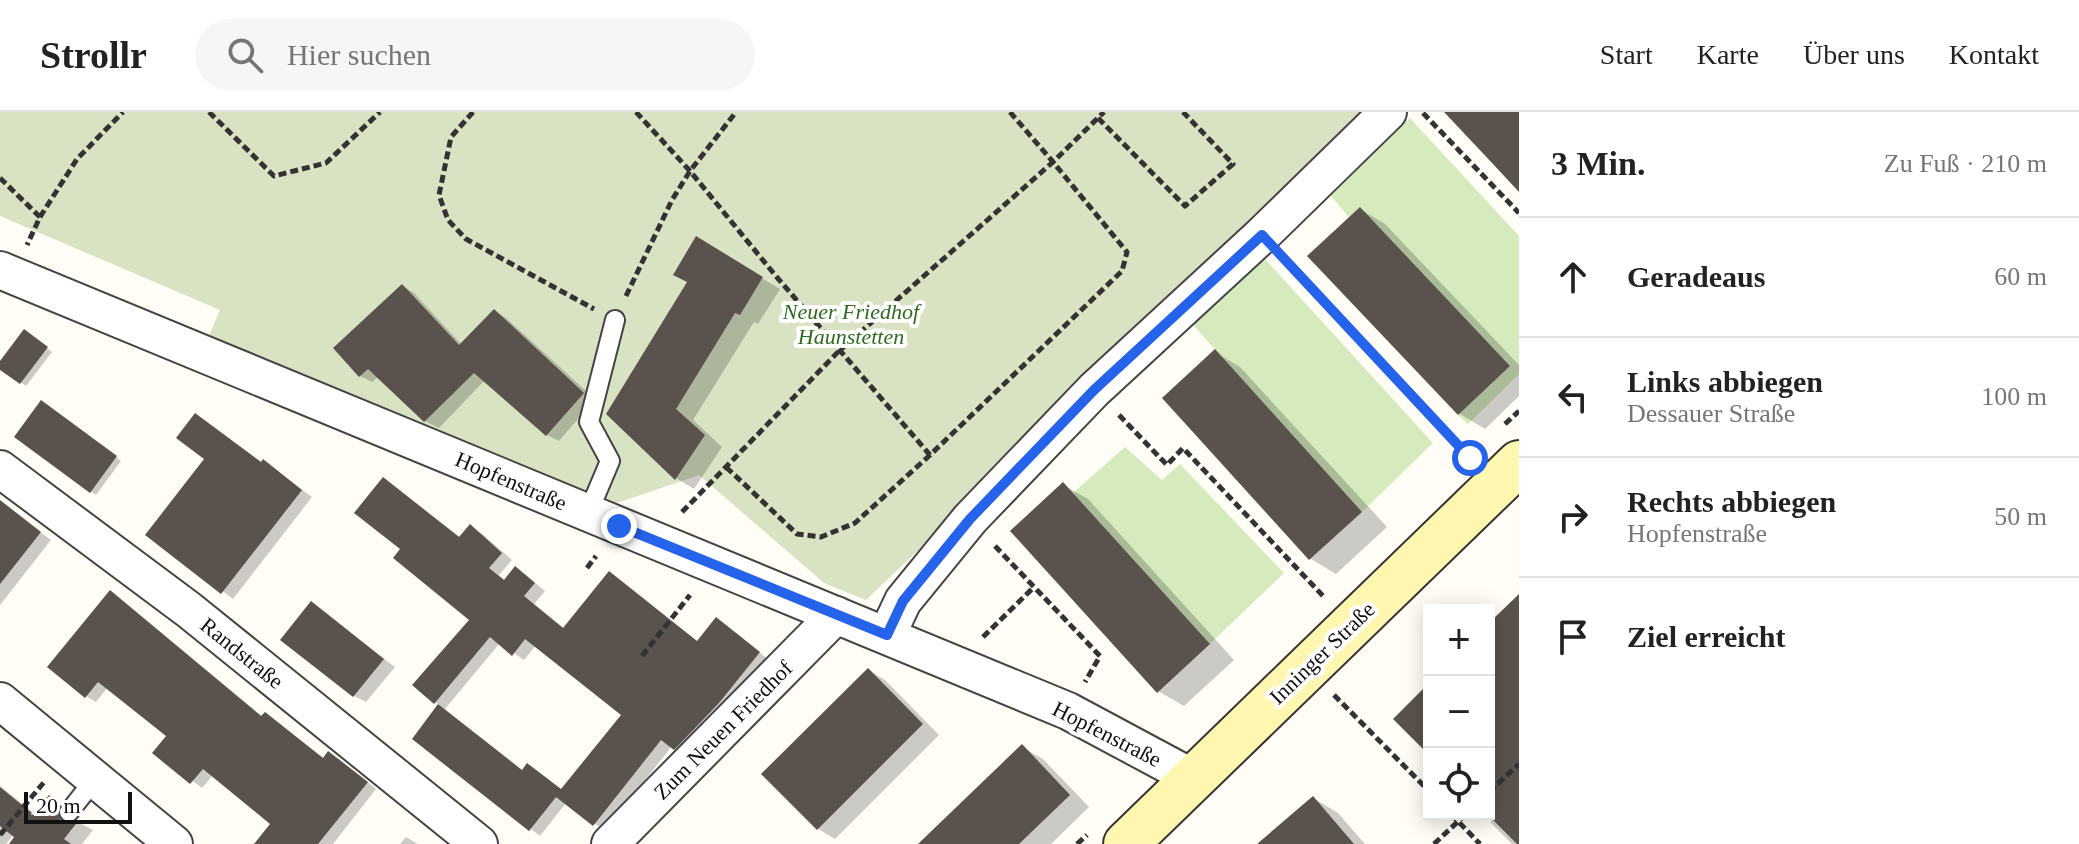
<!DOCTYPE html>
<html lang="de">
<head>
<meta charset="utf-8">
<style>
	body { margin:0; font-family:Georgia,serif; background:#f6f6f6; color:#222 }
	.controls { position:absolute; right:24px; bottom:24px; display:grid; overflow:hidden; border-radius:0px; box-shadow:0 4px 20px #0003 }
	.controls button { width:72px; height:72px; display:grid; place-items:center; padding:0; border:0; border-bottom:2px solid #e0e0e0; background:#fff; color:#222; font:40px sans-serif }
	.scale { position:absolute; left:24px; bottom:20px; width:108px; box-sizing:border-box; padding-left:8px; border:4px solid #111; border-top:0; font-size:22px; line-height:28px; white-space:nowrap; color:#111; -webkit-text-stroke:6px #fff; paint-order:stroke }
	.stop { position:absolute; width:24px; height:24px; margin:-18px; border:6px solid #2563eb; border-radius:50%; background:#fff }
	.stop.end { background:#2563eb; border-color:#fff; box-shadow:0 2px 8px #0008 }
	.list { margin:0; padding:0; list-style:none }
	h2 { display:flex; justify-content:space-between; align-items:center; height:104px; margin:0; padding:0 32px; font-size:34px }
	h2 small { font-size:26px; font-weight:400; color:#767676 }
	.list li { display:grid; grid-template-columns:52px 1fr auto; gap:24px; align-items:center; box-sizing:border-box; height:120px; padding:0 32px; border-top:2px solid #e0e0e0 }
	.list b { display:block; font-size:30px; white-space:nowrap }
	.list p { margin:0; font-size:26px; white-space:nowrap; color:#767676 }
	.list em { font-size:26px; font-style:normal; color:#767676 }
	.icon { flex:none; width:44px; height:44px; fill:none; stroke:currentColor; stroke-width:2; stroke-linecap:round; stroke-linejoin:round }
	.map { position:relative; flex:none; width:1519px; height:732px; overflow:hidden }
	header { display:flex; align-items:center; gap:48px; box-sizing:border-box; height:112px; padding:0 40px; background:#fff; border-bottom:2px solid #e0e0e0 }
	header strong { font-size:38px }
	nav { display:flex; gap:44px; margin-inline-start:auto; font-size:28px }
	.search { width:560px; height:72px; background:#f6f6f6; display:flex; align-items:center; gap:20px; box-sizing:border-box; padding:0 28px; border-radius:44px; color:#767676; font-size:30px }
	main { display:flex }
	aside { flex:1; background:#fff }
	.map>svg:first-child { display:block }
	.green { fill:#d5ebbd }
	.cemetery { fill:#d9e3c4 }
	.shadow { fill:#0003; fill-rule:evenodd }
	.building { fill:#5a524d }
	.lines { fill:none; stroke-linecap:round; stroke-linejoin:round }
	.lane-casing { stroke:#444; stroke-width:22 }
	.street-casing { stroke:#444; stroke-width:40 }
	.secondary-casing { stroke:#333; stroke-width:48 }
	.path { stroke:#333; stroke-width:5; stroke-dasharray:8 4; stroke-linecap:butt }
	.lane { stroke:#fff; stroke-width:18 }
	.street { stroke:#fff; stroke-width:36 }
	.secondary { stroke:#fff6b0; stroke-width:44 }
	.route { stroke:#2563eb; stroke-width:10 }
	.labels { text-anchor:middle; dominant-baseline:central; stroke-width:8; stroke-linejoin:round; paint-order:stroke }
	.park-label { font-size:22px; font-style:italic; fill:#2f6b1f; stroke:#fff }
	.street-label { font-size:22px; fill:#111; stroke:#fff }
</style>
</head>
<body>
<header>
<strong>Strollr</strong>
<div class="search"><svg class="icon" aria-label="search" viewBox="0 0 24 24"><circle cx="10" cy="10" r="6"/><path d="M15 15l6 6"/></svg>Hier suchen</div>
<nav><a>Start</a><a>Karte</a><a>Über uns</a><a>Kontakt</a></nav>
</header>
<main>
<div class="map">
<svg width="1519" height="732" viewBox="0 0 1519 732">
	<rect width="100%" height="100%" fill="#fffdf5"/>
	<g class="green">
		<polygon points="1410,6 1519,124 1519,262 1468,312 1458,303 1510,254 1360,95 1349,105 1331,84"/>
		<polygon points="1264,146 1433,331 1362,400 1193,213"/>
		<polygon points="1125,335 1162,368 1180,352 1284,461 1210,532 1073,381"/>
	</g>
	<polygon class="cemetery" points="0,0 1379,0 866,488 824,471 699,363 588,401 202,240 220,198 0,104"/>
	<g class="shadow">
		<polygon points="1360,97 1385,112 1519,253 1519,284 1485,317 1460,302 1310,144"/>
		<polygon points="697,127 780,177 758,212 754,210 693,308 722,335 694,377 676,366 609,302 690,170"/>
		<polygon points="403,174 414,181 462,233 494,199 506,206 595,287 559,329 547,323 485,268 439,316 427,310 378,265 372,270 360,264"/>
		<polygon points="30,223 52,240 26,274 0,255 0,252"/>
		<polygon points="1215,240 1240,255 1387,415 1336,462 1311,447 1164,286"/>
		<polygon points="47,294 121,349 96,383 17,325"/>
		<polygon points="264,350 312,385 233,487 148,423"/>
		<path d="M384,367L461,426L470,415L481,421L512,448L499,463L505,469L516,457L526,463L545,479L534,492L565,517L609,461L698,530L717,507L769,548L686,642L672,634L605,719L566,691L540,724L414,626L440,593L435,590L472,507L403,437ZM500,531L524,548L536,533L624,603L563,679L528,653L523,659L444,598Z"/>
		<polygon points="1063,373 1088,387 1234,548 1184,594 1158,579"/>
		<polygon points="3,393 51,428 0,493 0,397"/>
		<polygon points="1519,484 1519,732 1512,732 1490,710 1494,706 1489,701 1489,514"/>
		<polygon points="120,487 263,605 265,602 275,608 324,647 329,642 339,647 376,677 333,732 265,732 273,712 213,663 202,676 155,641 169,624 108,575 96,590 86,584"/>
		<polygon points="311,492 395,555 366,590 354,584"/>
		<polygon points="868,558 885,568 939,623 835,727 818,717"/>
		<polygon points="1022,635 1043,647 1089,695 1051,732 921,732"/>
		<polygon points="0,674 35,702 49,686 75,703 73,712 78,710 93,718 82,732 26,732 14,722 6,732 0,732"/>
		<polygon points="1313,686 1338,701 1365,732 1260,732"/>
		<polygon points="406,725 416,731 418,732 400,732"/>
	</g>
	<g class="building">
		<polygon points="1444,0 1519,0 1519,80 1493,52"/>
		<polygon points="1360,95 1510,254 1458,303 1307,144"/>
		<polygon points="696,124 763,165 740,203 735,201 676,297 705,323 675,368 606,302 687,170 673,163"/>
		<polygon points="402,172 459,233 494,197 584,281 546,324 474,261 424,310 368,257 359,265 333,236"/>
		<polygon points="24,217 48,235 20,272 0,258 0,249"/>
		<polygon points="1215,237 1362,400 1309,448 1162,286"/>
		<polygon points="41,288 117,344 90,381 14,325"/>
		<polygon points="195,301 261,350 263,347 302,378 221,482 145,423 204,347 176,326"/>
		<polygon points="383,365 459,425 470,412 502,441 489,456 504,468 515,454 535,471 524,484 563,516 609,459 697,529 716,505 760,540 719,591 674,638 661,628 593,714 556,685 529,719 412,627 438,592 522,658 527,651 561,677 621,603 525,527 512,544 490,525 434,592 412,573 469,508 393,446 400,437 354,401"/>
		<polygon points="1063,370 1210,532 1157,581 1010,419"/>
		<polygon points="0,388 41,420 0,472"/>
		<polygon points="110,478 261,604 265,600 323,646 328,639 368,670 318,732 254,732 270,712 203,657 190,672 152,641 166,624 98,570 85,586 47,555"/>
		<polygon points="1519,482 1519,732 1517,732 1489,704 1489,511"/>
		<polygon points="311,489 384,547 353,585 280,528"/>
		<polygon points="868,556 923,612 817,718 761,662"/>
		<polygon points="1429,571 1429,643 1393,607"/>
		<polygon points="1022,632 1070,683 1019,732 918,732"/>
		<polygon points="0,675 33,702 49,683 60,692 57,699 61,709 68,712 79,708 64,727 71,732 9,732 14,725 0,714"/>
		<polygon points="1313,684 1354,732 1257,732"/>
	</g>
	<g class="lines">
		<g class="lane-casing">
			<g id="lane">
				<polyline points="588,401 610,349 589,310 615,208"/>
				<polyline points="69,700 95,667"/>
			</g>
		</g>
		<g class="street-casing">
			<g id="street">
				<polyline points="0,158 1068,599 1193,666"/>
				<polyline points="0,357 189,498 479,732"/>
				<polyline points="887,523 903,489 970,407 1094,278 1262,123 1388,0"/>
				<polyline points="0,589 174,732"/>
				<polyline points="610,732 836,503"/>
			</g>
		</g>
		<g class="secondary-casing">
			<polyline id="secondary" points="1126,732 1519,351"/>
		</g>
		<g class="path">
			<polyline points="209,0 274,64 326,51 380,0"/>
			<polyline points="473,0 451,25 439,83 448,108 466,127 594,197"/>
			<polyline points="636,0 690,59 775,163 930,343"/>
			<polyline points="1010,0 1053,50 1104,0"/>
			<polyline points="1423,1 1519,101"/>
			<polyline points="1098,6 1185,94 1233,52 1183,0"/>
			<polyline points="0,66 40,105 27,133"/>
			<polyline points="40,105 77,47 123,0"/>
			<polyline points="1285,148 1470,345"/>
			<polyline points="626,184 672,88 690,59 736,0"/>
			<polyline points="1119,303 1167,353 1183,336 1325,486"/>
			<polyline points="1505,312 1519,299"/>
			<polyline points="682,400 839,239 1053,50 1127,140 1122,159 930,343 855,411 821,425 797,422 726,355"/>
			<polyline points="995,434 1100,544 1085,570"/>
			<polyline points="587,456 596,444"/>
			<polyline points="983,525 1034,475"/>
			<polyline points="642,544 690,483"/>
			<polyline points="1334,583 1429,679"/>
			<polyline points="1489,680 1519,652"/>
			<polyline points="1451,702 1480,732"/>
			<polyline points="0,723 45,669"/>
			<polyline points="1077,732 1087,723"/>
			<polyline points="1434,732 1466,702"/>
		</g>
		<use href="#lane" class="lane"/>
		<use href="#street" class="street"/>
		<use href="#secondary" class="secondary"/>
	</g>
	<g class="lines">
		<polyline class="route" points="619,414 887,523 903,489 970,407 1094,278 1262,123 1470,346"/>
	</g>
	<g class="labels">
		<g class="park-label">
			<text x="851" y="199">Neuer Friedhof<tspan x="851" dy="25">Haunstetten</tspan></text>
		</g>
		<g class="street-label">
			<text transform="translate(511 369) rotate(23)">Hopfenstraße</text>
			<text transform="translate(242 541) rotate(39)">Randstraße</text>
			<text transform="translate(1322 541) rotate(-44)">Inninger Straße</text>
			<text transform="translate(723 618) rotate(-45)">Zum Neuen Friedhof</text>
			<text transform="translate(1107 622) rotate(27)">Hopfenstraße</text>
		</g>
	</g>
</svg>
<div class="controls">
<button>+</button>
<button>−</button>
<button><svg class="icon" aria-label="locate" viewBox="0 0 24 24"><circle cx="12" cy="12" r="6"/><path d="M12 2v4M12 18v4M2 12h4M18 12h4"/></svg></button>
</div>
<div class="scale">20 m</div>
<div class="stop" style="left:1470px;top:346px"></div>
<div class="stop end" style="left:619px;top:414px"></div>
</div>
<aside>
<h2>3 Min.<small>Zu Fuß · 210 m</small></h2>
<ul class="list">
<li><svg class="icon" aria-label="ahead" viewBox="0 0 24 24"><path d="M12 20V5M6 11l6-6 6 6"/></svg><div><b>Geradeaus</b></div><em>60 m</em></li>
<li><svg class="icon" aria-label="left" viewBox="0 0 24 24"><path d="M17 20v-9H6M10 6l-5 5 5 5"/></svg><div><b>Links abbiegen</b><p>Dessauer Straße</p></div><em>100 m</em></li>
<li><svg class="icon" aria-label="right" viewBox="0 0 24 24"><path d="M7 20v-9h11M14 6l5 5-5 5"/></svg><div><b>Rechts abbiegen</b><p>Hopfenstraße</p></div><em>50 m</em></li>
<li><svg class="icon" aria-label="arrive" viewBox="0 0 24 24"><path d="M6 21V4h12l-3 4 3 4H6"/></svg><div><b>Ziel erreicht</b></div></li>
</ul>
</aside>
</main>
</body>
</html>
